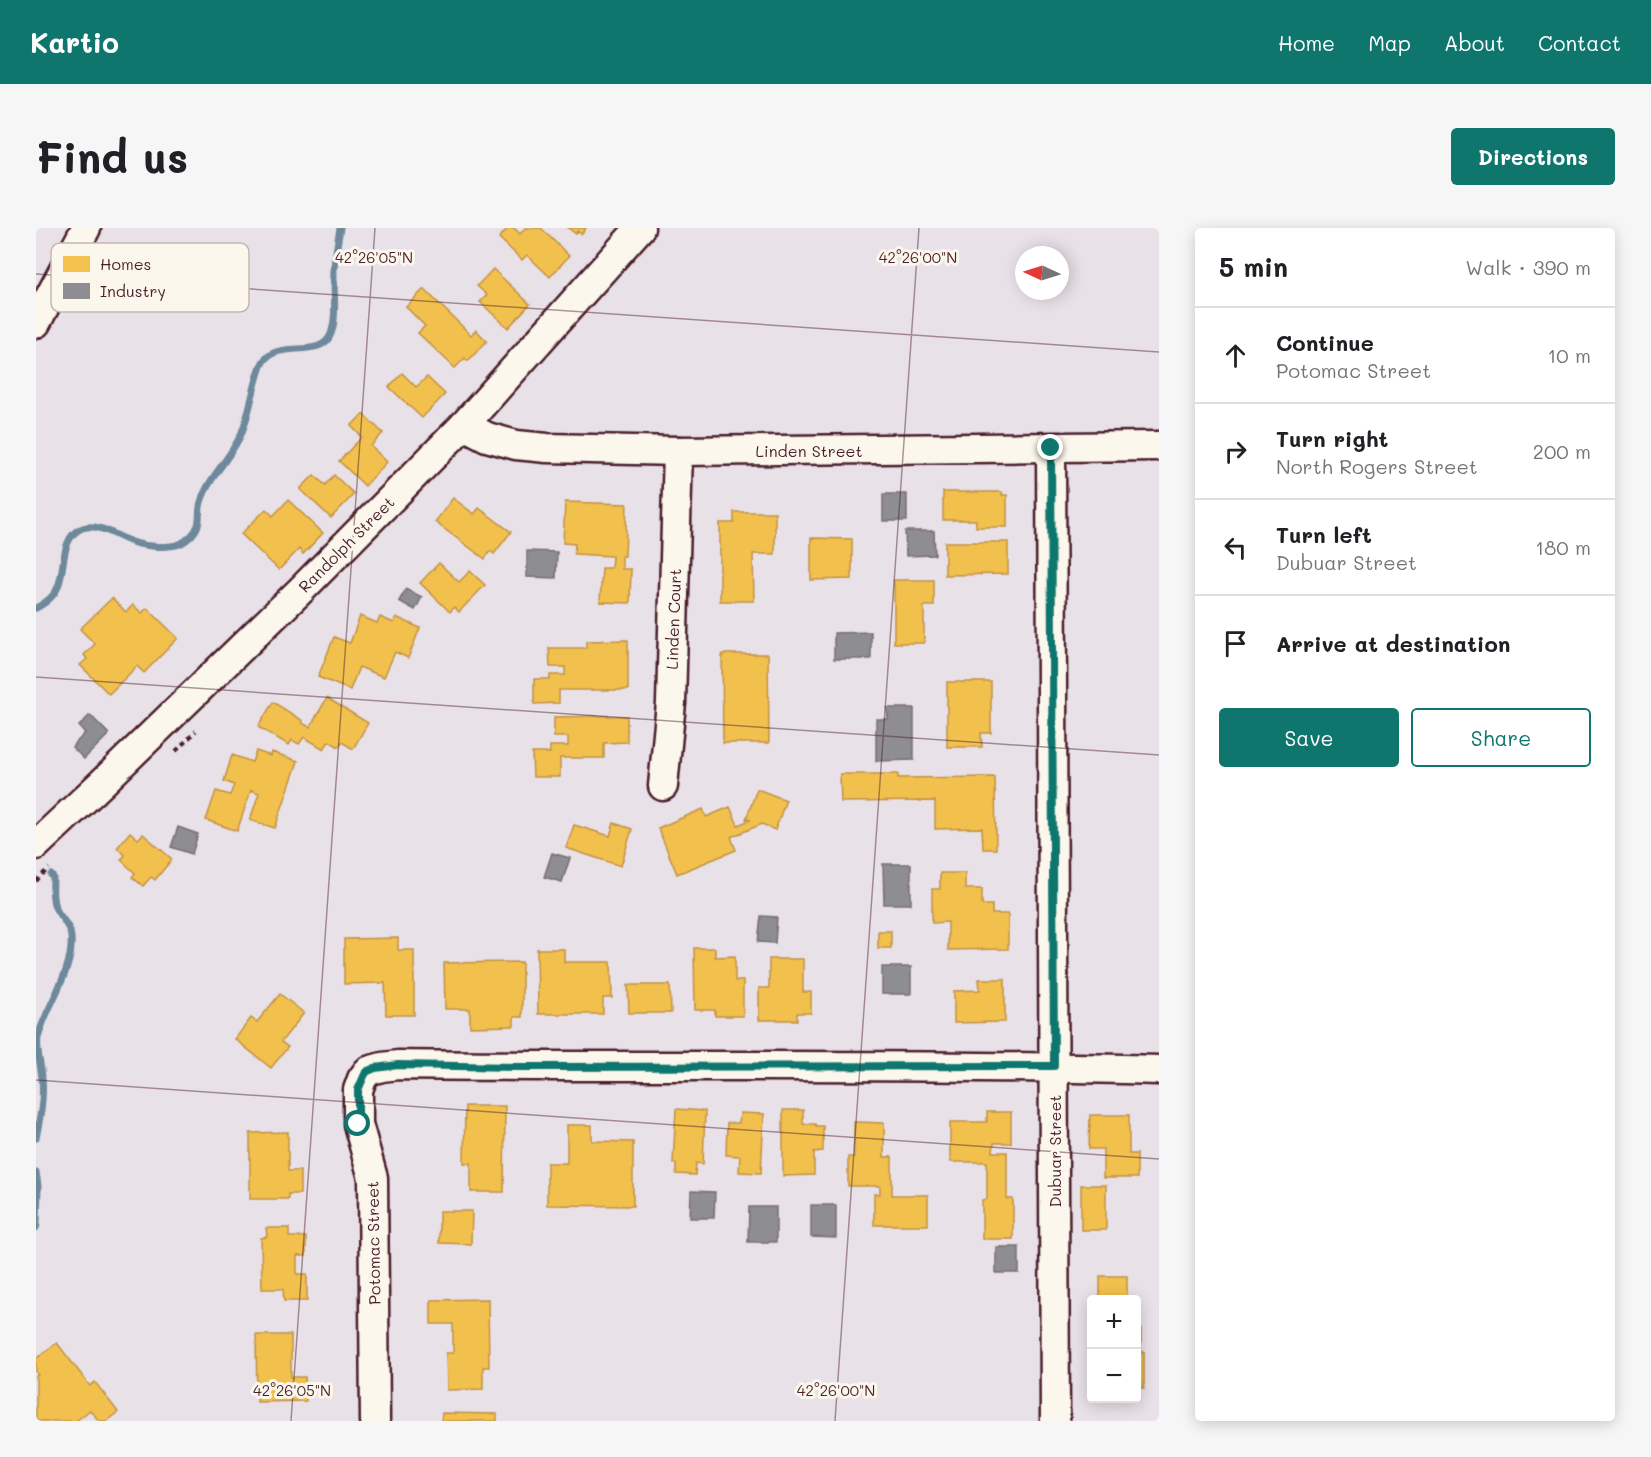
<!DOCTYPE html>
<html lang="en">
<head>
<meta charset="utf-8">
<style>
	body { margin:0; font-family:Mali,sans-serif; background:#f6f6f6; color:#202124 }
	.controls { position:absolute; right:18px; bottom:18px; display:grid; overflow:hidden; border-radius:6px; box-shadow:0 3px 15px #0003 }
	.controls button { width:54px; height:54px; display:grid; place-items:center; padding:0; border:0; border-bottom:2px solid #e0e0e0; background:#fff; color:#202124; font:30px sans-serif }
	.compass { position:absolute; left:979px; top:18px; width:54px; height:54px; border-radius:50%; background:#fff; box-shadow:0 3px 15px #0003; rotate:274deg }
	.stop { position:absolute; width:18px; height:18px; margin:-14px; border:4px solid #0f766e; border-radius:50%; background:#fff }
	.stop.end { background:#0f766e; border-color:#fff; box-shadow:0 2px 6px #0008 }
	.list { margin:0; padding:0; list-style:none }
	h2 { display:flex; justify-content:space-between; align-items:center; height:78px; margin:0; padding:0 24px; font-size:26px }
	h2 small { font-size:20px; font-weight:400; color:#757577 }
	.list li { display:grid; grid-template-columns:39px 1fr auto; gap:18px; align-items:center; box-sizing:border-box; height:96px; padding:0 24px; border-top:2px solid #e0e0e0 }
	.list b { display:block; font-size:22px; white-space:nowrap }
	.list p { margin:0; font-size:20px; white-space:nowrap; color:#757577 }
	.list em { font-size:20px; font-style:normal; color:#757577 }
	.actions { display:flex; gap:12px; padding:18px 24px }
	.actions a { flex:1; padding:14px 0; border:2px solid #0f766e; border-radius:6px; text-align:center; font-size:21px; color:#0f766e }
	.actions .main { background:#0f766e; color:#fff }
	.icon { flex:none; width:33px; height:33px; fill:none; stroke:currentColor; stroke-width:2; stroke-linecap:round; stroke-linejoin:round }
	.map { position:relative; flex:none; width:1123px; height:1193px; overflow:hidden; border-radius:6px }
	header { display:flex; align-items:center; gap:36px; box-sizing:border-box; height:84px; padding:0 30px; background:#0f766e; color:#fff }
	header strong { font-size:28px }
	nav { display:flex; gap:33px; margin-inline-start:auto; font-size:21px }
	.intro { display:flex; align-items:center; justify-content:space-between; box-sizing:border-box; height:144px; padding:0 36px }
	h1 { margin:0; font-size:42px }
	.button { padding:15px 27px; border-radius:6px; background:#0f766e; color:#fff; font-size:21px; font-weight:700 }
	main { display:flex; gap:36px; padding:0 36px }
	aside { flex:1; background:#fff; border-radius:6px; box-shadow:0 3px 15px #0003 }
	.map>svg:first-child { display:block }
	.homes { fill:#f2c14e; stroke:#c09044; stroke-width:1.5 }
	.industry { fill:#8d8d92; stroke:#796c73; stroke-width:1.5 }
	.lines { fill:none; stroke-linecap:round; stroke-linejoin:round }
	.stream { stroke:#6d899b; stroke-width:7 }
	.minor-casing { stroke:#4a1f2b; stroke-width:33 }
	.path { stroke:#4a1f2b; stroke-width:4; stroke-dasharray:4.5 4.5; stroke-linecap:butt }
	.minor { stroke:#fbf7ec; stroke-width:28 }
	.route { stroke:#0f766e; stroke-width:8 }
	.ticks { fill:none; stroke:#4a1f2b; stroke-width:1.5; stroke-opacity:0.45 }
	.labels { text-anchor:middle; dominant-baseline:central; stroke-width:6; stroke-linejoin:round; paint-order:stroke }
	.street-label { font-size:16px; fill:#4a1f2b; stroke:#fbf7ec }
	.key { fill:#fbf7ec; stroke:#c6b6b2; stroke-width:1.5 }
	.key-label { font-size:16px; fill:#4a1f2b }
	.ticks-label { font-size:15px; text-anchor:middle; fill:#4a1f2b; stroke:#fbf7ec; stroke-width:6; stroke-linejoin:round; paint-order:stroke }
</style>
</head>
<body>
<header>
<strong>Kartio</strong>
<nav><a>Home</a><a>Map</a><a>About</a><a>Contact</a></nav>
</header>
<div class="intro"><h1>Find us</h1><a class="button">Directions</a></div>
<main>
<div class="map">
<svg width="1123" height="1193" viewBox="0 0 1123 1193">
	<rect width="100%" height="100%" fill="#e9e1e8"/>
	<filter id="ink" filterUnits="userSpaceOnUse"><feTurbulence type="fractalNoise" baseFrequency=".0167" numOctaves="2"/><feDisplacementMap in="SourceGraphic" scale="12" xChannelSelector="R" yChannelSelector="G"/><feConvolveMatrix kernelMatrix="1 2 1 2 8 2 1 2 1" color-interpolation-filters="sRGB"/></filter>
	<g filter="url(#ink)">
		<g class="homes">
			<polygon points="472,0 478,0 484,6 489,0 505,0 533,28 514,49 491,27 486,32 463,10"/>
			<polygon points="532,0 550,0 546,6 541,3 540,6"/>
			<polygon points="457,41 494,76 472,100 444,74 451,67 441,58"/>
			<polygon points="388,61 435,107 440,102 451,113 432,133 429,130 419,140 382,105 389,98 370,79"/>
			<polygon points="366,145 380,159 391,149 409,166 386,190 353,159"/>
			<polygon points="327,186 347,205 335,218 351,234 329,258 303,233 326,209 315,198"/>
			<polygon points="278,247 289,257 298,247 318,266 295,290 264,261"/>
			<polygon points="907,264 966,264 966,267 971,267 971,299 940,299 940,292 907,292"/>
			<polygon points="417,270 438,286 443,280 475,304 458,326 454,323 449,331 399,294"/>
			<polygon points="252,272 287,305 267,326 263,321 243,342 205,306 230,281 237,288"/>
			<polygon points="529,274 591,276 589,328 586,328 586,341 595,341 594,375 564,374 566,340 575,340 576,328 538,326 539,316 527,315"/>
			<polygon points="698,284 739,284 739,326 717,326 718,373 684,373 684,295 698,295"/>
			<polygon points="775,310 816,311 816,351 775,352"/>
			<polygon points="909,314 972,314 972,346 909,347"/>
			<polygon points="403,335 423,354 434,343 449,357 423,384 418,379 414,384 384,355"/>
			<polygon points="858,352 898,352 898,378 888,378 888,415 858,415"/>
			<polygon points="76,370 90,384 97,377 106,385 111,380 142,410 108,445 101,438 73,466 44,437 51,431 48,427 59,416 44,401"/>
			<polygon points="324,388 341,395 344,389 358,395 360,389 384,400 372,430 359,424 348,449 323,439 314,462 282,449 298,409 314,415"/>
			<polygon points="592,412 592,462 523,462 523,475 498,476 498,451 514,451 514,447 529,447 529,439 514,439 513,420 550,420 550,413"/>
			<polygon points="686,426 732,426 733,515 687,515"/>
			<polygon points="911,454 955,454 955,505 945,505 946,519 911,519"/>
			<polygon points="291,470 332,495 317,521 306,514 303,519 293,513 288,521 268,509 263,516 256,512 253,517 222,499 237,474 267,493 266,495 274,499"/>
			<polygon points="567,488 591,488 591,514 568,515 568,530 524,530 524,549 497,549 496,525 514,525 514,518 532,518 532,509 518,509 518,489"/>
			<polygon points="220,523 235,528 236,524 262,533 239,600 214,592 223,565 215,562 201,603 170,592 180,563 194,567 198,557 188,553 196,527 216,534"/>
			<polygon points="804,546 862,546 862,550 959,549 960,621 947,621 946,600 899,601 899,573 805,574"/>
			<polygon points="721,561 750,572 739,602 726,596 695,609 700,622 641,646 622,600 667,581 670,589 694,579 702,597 714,592 710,591"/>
			<polygon points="578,595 596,601 585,638 530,620 538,597 574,608"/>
			<polygon points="94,604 102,611 107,606 136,631 119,652 115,649 107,658 96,649 99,645 85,632 89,627 81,620"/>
			<polygon points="904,645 929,645 929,661 946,661 946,677 956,677 956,686 972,686 972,721 912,722 912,694 896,695 896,661 904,661"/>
			<rect x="842" y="703" width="13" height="17"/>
			<polygon points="362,710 362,722 378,722 378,787 350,787 349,755 308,756 308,711"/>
			<polygon points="658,720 679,720 679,729 699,728 699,753 707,753 707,788 679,788 679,782 659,782"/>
			<polygon points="501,721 528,721 528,734 575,734 576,770 567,770 567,786 502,786"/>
			<polygon points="733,731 767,731 767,764 775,764 775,785 761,785 761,792 723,792 723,760 733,760"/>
			<polygon points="486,734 486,789 478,789 478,798 434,799 434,781 409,781 408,735"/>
			<polygon points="943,751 969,751 969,794 918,795 918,763 944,762"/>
			<polygon points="592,757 634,757 635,785 593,785"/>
			<polygon points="244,766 268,785 245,814 252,819 235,840 199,811 215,790 221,794"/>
			<polygon points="429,878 469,878 468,964 435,964 435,935 428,935"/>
			<polygon points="640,881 669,883 667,936 660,935 659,947 640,946 640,935 637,935"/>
			<polygon points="747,882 767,882 767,896 779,896 780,898 787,898 787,923 778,924 778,947 747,948"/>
			<polygon points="951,884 975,884 975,915 958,915 957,924 971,924 971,971 977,971 977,1011 946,1011 946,972 951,971 951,934 914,934 914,894 951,894"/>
			<polygon points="704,885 728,886 725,945 703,944 704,928 690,927 691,895 703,895"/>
			<polygon points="1054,887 1093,887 1093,926 1101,926 1101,950 1067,950 1067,921 1053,921"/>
			<polygon points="818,894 848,895 848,929 856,929 856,967 892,967 892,997 838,997 838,966 844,966 844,958 812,958 812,929 818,929"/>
			<polygon points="531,897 556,897 556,913 597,914 597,978 511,977 511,935 531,935"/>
			<polygon points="252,904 252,943 264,943 264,966 252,966 252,971 214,971 214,905"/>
			<rect x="1045" y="957" width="25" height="45"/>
			<polygon points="403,983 436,983 435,1016 403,1015"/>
			<polygon points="230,1000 253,1000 253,1009 270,1009 270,1028 261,1028 261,1046 271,1046 271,1073 248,1073 247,1061 226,1061 225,1010 231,1009"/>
			<rect x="1064" y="1048" width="27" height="24"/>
			<polygon points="452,1071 453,1139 447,1139 447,1161 411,1162 410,1125 417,1125 417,1096 395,1096 395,1072"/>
			<polygon points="1100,1099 1105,1099 1105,1124 1108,1124 1108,1160 1100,1160"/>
			<polygon points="220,1107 255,1107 255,1149 269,1149 270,1173 221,1174"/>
			<polygon points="21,1115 54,1158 59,1154 82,1184 70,1193 63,1193 54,1182 40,1193 0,1193 0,1148 2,1147 0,1144 0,1131"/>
			<polygon points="406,1185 461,1186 461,1193 405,1193"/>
		</g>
		<g class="industry">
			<rect x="847" y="266" width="24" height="27"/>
			<polygon points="869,303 898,303 899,327 870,328"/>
			<polygon points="491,323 521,324 520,350 491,349"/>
			<polygon points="370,361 386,369 379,382 363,373"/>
			<polygon points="835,404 835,431 798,431 798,405"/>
			<polygon points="851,480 878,480 878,532 840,533 840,491 852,491"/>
			<polygon points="54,487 73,506 48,531 36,519 49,505 43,498"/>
			<polygon points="142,599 162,606 156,626 135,619"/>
			<polygon points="516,625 534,630 526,654 508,649"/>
			<polygon points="847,636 875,636 875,676 848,676"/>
			<polygon points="725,688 741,689 739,715 722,714"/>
			<rect x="846" y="739" width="29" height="27"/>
			<polygon points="655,963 679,964 678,990 654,990"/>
			<polygon points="775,977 800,977 800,1010 775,1009"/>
			<polygon points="713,979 740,979 740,1014 712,1014"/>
			<rect x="960" y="1019" width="23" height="26"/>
		</g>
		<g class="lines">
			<g class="stream">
				<path d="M0,380C6,377 13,372 18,366C31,349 22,312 44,301C60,292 84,311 99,315C112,319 131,320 144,316C148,314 152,311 155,308C167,296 161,288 165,274C173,248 196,229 206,204C214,183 217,160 225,138C236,109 283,132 294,108C302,92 297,59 298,40C299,27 302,13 304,0"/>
				<path d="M0,910C4,890 8,870 6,850C5,836 0,824 2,809C11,776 38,743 35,709C34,697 25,691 20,681C15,672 17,659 17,649L15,647"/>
				<polyline points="0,944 2,958 1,997 0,1000"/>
			</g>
			<g class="minor-casing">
				<g id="minor">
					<polyline points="0,95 50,0"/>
					<polyline points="428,197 451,209 480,217 511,220 642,223 1123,218"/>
					<polyline points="1015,220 1019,1193"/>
					<polyline points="627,558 635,475 642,223"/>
					<polyline points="0,617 66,555 265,362 428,197 604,0"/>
					<path d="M339,1193L337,950L322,896V862L326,851L332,843L346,839L362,837C616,840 870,835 1123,842"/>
				</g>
			</g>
			<g class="path">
				<polyline points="140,523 160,503"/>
				<polyline points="0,653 13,640"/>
			</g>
			<use href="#minor" class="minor"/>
		</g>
	</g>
	<g class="lines" filter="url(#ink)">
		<polyline class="route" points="322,896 322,862 329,846 332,843 339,840 362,837 488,839 1018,838 1015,220"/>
	</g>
	<path class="ticks" d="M0,46L1123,124M0,449L1123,527M0,852L1123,931M255,1193L339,0M799,1193L883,0"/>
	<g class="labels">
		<g class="street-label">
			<text x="773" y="222">Linden Street</text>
			<text transform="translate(310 316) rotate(-45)">Randolph Street</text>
			<text transform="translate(637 391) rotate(-88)">Linden Court</text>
			<text transform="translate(1018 923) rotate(-90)">Dubuar Street</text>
			<text transform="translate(337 1015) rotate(-91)">Potomac Street</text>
		</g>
	</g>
	<rect x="15" y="15" width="198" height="69" rx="9" class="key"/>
	<rect x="27" y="28" width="27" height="16" fill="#f2c14e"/>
	<rect x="27" y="55" width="27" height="16" fill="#8d8d92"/>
	<g class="key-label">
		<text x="64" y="42">Homes</text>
		<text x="64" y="69">Industry</text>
	</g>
	<g class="ticks-label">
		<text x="338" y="35">42°26'05"N</text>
		<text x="882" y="35">42°26'00"N</text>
		<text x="256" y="1168">42°26'05"N</text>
		<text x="800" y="1168">42°26'00"N</text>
	</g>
</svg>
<div class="controls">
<button>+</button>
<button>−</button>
</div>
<svg class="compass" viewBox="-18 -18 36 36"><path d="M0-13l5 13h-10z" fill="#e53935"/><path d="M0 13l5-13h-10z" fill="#757577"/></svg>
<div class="stop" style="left:322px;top:896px"></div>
<div class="stop end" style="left:1015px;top:220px"></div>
</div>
<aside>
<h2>5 min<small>Walk · 390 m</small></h2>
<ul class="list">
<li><svg class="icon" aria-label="ahead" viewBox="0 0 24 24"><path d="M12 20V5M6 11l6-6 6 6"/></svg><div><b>Continue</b><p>Potomac Street</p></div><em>10 m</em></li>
<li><svg class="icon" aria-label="right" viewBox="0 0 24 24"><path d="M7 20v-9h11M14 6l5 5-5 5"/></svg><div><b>Turn right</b><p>North Rogers Street</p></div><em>200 m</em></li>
<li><svg class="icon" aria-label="left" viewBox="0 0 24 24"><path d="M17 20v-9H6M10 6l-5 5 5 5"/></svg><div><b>Turn left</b><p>Dubuar Street</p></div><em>180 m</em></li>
<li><svg class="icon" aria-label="arrive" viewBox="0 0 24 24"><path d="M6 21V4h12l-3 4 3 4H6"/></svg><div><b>Arrive at destination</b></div></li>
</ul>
<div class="actions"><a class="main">Save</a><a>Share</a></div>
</aside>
</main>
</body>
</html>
